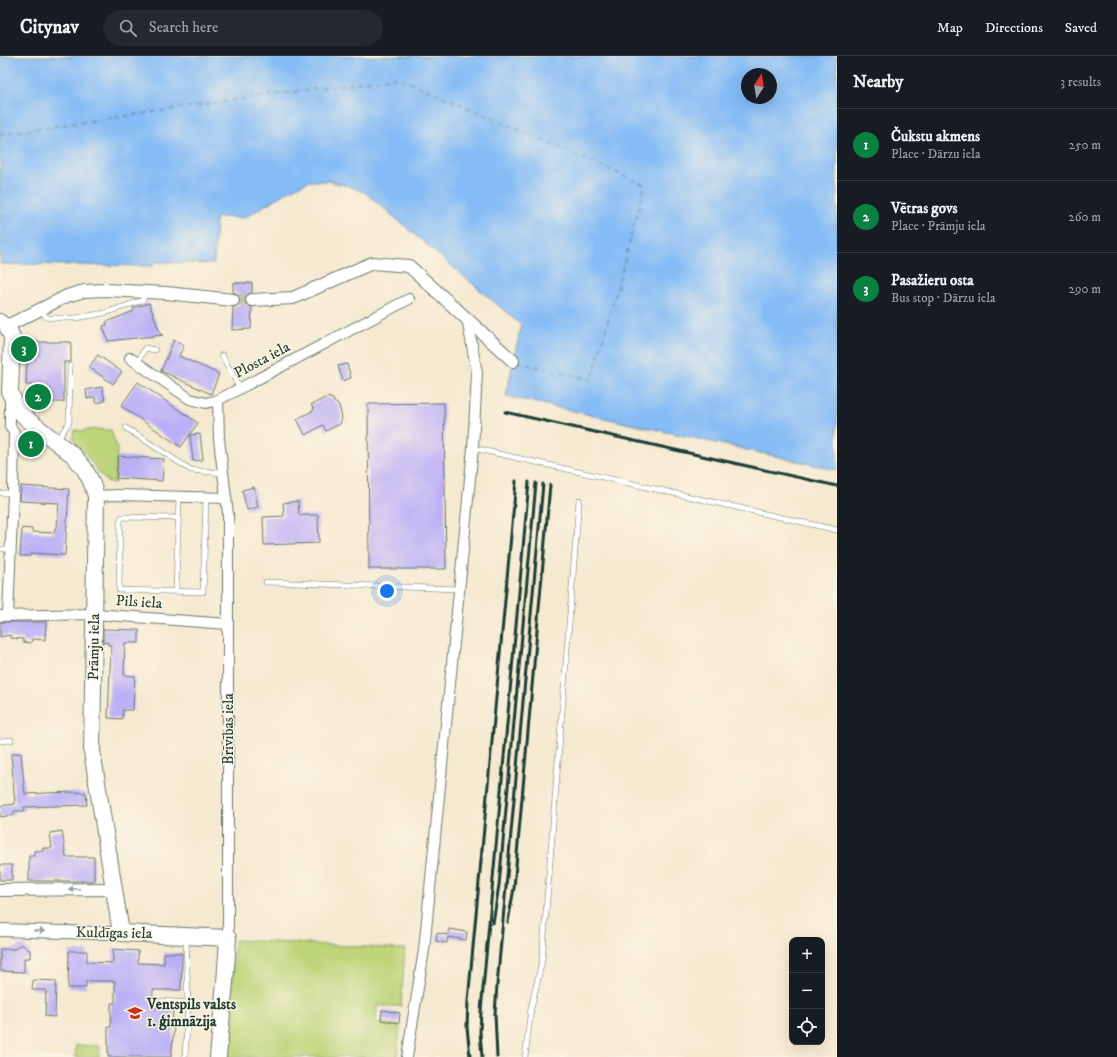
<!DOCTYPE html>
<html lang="en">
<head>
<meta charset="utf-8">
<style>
	body { margin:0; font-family:"IM FELL DW Pica",serif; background:#242831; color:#f1f3f6 }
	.controls { position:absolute; right:12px; bottom:12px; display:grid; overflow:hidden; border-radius:8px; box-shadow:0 4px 16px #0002 }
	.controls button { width:36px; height:36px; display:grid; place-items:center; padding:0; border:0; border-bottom:1px solid #363941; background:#171b24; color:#f1f3f6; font:20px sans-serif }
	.compass { position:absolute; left:741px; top:12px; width:36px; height:36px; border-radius:50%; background:#171b24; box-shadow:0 4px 16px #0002; rotate:12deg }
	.you { position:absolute; left:387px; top:535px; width:14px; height:14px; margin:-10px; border:3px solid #fff; border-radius:50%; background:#1a73e8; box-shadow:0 0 0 6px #1a73e833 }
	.badge { display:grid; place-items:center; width:26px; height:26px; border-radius:50%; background:#0b8043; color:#fff; font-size:13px; font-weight:700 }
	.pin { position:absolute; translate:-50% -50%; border:2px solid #fff; box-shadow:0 1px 4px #0006 }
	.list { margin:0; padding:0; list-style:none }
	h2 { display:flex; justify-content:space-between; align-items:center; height:52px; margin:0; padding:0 16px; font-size:17px }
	h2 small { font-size:13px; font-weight:400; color:#9ea1a6 }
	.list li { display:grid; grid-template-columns:26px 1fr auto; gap:12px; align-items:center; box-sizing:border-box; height:72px; padding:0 16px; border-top:1px solid #363941 }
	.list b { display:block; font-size:15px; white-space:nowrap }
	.list p { margin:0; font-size:13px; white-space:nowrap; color:#9ea1a6 }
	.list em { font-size:13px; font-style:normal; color:#9ea1a6 }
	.icon { flex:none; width:22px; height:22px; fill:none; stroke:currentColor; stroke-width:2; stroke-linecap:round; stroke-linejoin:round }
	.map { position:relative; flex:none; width:837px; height:1001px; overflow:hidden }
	header { display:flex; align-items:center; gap:24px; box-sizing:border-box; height:56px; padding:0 20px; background:#171b24; border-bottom:1px solid #363941 }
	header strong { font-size:19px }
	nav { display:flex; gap:22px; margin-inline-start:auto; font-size:14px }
	.search { width:280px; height:36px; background:#242831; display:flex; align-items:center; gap:10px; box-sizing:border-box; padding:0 14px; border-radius:22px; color:#9ea1a6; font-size:15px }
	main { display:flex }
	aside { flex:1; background:#171b24 }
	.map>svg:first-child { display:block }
	.green { fill:#bdd478; stroke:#6e8856 }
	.water { fill:#85bcf5; stroke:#527c94; fill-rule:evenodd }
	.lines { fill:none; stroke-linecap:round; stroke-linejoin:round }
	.ferry { stroke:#385d64; stroke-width:1; stroke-dasharray:5 4; stroke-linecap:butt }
	.building { fill:#baaff6 }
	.tertiary-tunnel { stroke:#cac7b1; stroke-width:12; stroke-dasharray:12 6; stroke-linecap:butt }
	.service-casing { stroke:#6a796b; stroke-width:6 }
	.minor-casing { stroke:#6a796b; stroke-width:12 }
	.tertiary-casing { stroke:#6a796b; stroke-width:14 }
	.primary-casing { stroke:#6a796b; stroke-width:18 }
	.service { stroke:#fff; stroke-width:5 }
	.minor { stroke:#fff; stroke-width:10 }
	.tertiary { stroke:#fff; stroke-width:12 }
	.primary { stroke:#fff; stroke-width:16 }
	.rail { stroke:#1f3d34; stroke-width:3 }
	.oneway { fill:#8f9e9a }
	.labels { text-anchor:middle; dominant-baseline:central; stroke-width:3; stroke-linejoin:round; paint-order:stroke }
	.street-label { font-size:15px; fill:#1f3d34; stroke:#fcf5e5 }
	.poi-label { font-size:15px; font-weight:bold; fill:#1f3d34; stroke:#fcf5e5; text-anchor:start }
</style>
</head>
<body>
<header>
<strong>Citynav</strong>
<div class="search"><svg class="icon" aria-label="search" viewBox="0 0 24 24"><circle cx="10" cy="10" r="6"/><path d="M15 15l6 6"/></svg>Search here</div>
<nav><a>Map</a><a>Directions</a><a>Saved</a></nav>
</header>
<main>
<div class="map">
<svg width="837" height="1001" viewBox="0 0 837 1001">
	<rect width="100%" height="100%" fill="#fcf5e5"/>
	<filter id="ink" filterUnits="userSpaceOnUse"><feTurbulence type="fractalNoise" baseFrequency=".025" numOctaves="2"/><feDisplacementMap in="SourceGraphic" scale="8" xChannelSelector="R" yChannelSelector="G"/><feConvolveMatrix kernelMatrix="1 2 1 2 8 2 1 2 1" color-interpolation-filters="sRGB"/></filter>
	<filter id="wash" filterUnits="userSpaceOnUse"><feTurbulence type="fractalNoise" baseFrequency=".012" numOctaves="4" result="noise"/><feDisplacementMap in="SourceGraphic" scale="16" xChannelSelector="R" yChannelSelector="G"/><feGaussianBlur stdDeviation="0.9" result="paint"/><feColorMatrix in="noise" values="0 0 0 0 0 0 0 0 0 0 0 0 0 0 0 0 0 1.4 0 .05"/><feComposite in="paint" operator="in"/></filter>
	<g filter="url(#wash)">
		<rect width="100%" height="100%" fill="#f5e9d0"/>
		<g class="green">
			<polygon points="94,373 111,374 117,393 115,427 106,425 97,414 86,398 77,390 73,380 75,374 83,375"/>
			<polygon points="235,884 405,893 401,950 377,950 376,966 400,970 397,1001 225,1001"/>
			<polygon points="76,989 100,990 99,1001 75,1001"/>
		</g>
		<path class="water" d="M0,0H837V414L506,340L521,269L366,137L349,130L328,125H309L292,133L244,162L216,161L214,208L154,206L153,210L0,208ZM747,18H771V42H747Z"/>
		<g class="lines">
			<polyline class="ferry" points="0,78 398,21 645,129 592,324 518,306"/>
		</g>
		<g id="blocks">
			<g class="building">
				<polygon points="233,227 252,227 252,236 248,238 245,244 246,248 252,251 251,273 232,274 233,251 239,249 240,244 238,238 233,236"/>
				<polygon points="149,247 161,279 163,279 108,285 103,270 107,269 106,266 134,255 133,252"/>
				<polygon points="174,284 184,289 179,300 219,318 211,338 161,315"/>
				<polygon points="28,286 71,286 71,306 64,306 64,346 35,346 35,329 26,329"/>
				<polygon points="98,299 122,316 113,328 89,311"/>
				<polygon points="347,308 351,322 343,325 338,310"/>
				<polygon points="138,326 198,367 181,391 121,350"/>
				<polygon points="102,331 105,345 96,347 95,341 87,343 86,334"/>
				<polygon points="327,341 333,343 334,346 339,349 342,362 340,368 326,375 323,369 305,379 297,363 314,354 311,349"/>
				<polygon points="444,347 446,513 369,513 368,348"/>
				<polygon points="200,378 203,404 193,405 190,379"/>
				<polygon points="118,400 164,403 162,425 116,422"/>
				<polygon points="21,430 69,433 65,499 31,497 31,500 20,500 22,472 32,473 32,476 54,477 55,472 57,472 59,447 20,445"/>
				<polygon points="254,431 258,451 247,454 242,434"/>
				<polygon points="298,445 299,459 318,459 319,487 264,489 263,461 284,460 283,447"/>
				<polygon points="0,566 46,566 45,584 32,583 31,587 23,586 23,583 10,582 10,579 0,581"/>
				<polygon points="103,573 139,574 139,587 125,587 124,619 135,620 133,654 123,654 122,663 108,662 111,589 108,589 108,586 103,587"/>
				<polygon points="21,697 25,738 71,736 86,737 87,749 24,751 25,755 14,755 14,759 0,761 0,750 15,748 11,698"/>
				<polygon points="62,775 66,801 94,801 94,825 29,825 29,800 34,800 34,795 43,795 43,792 52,792 50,777"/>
				<rect x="0" y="809" width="12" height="15"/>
				<polygon points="449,873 467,876 466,884 448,881 447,887 436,885 437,877 448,879"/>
				<polygon points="19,889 23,889 27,893 30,894 30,902 24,902 24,916 0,915 0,893 15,893"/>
				<polygon points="113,893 138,895 138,907 164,908 164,897 182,897 181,934 153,934 152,952 173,952 172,972 174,972 171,1001 108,1001 108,971 111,971 111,947 115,947 115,925 86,925 86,932 68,932 69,895 87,895 87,906 113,907"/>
				<polygon points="33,924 56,925 55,961 45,960 46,934 32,934"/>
				<polygon points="382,954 400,957 399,967 381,964"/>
			</g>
		</g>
	</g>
	<g filter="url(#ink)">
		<use href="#blocks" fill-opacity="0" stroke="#6a796b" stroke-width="1"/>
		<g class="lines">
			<polyline class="tertiary-tunnel" points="233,244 252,244"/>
			<g class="service-casing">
				<g id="service">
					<polyline points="41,253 46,261 49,262 76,262 105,257 143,244 144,236"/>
					<polyline points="222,299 240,333"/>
					<polyline points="137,308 145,292 155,294"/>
					<polyline points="126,372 191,414 223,417"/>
					<polyline points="57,385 69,366 70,310"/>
					<polyline points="473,392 837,474"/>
					<polyline points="0,437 13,437"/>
					<polyline points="179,462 122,461 120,465 119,534 203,536 206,442"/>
					<polyline points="0,493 11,493"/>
					<polyline points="266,526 459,533"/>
					<polyline points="176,535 179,441"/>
					<polyline points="0,685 11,684"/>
					<polyline points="162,945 188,947"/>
					<polyline points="185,1001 188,951 186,882"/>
					<polyline points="525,1001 531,952 542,905 579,444"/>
				</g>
			</g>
			<g class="minor-casing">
				<g id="minor">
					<polyline points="130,302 190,343 206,347 218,344 409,243"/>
					<polyline points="218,344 219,383 228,458 228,882"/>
					<polyline points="96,440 118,439 226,442"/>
					<polyline points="0,560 94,558 228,568"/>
					<polyline points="8,560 13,437 14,376 10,371 10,343"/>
					<polyline points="407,1001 424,894 473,392 477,317 467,262"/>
				</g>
			</g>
			<g class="tertiary-casing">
				<g id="tertiary">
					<polyline points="252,244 293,242 372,207 409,210 513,305"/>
					<polyline points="0,264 7,270 67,240 84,235 105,234 166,237 233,244"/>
					<polyline points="0,834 113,833"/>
					<polyline points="0,874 95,877 121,877"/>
				</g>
			</g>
			<g class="primary-casing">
				<polyline id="primary" points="7,270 12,281 10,337 17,352 28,364 73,399 84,412 91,425 96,440 92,695 121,877 228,882 225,926 218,1001"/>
			</g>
			<use href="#service" class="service"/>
			<use href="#minor" class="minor"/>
			<use href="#tertiary" class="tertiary"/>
			<use href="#primary" class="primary"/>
			<g class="rail">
				<polyline points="505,356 837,430"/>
				<polyline points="508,866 514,832 550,429"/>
				<polyline points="493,867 499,829 536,427"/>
				<polyline points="470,1001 467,971 468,945 516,425"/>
				<polyline points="482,1001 480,976 481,955 529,426"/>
				<polyline points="497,1001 495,958 497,929 543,428"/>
			</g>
		</g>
		<defs><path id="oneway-solid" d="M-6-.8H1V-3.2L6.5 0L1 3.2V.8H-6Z"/></defs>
		<g class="oneway">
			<use href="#oneway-solid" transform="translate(74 833) rotate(179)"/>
			<use href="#oneway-solid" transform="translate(39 875) rotate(3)"/>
		</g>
	</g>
	<defs>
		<g id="school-bare" transform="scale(1.2)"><path d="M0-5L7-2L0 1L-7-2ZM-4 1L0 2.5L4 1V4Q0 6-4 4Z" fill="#c8321e" stroke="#fcf5e5" stroke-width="2.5" paint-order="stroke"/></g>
	</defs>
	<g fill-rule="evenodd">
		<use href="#school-bare" x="135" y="957"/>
	</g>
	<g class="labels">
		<g class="street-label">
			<text transform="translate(262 304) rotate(-28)">Plosta iela</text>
			<text transform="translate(139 546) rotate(4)">Pils iela</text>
			<text transform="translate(94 591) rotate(-89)">Prāmju iela</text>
			<text transform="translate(228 673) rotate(-90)">Brīvības iela</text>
			<text transform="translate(114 877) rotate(1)">Kuldīgas iela</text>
		</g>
		<g class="poi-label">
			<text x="147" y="948">Ventspils valsts<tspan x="147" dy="17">1. ģimnāzija</tspan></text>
		</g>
	</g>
</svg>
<div class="controls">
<button>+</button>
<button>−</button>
<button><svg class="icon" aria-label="locate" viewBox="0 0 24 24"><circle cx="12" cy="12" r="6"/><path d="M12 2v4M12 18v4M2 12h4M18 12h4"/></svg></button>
</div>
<svg class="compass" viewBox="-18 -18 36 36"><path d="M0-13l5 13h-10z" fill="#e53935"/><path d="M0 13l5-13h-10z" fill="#9ea1a6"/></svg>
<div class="you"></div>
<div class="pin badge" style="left:31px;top:388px">1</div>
<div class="pin badge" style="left:38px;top:341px">2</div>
<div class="pin badge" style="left:24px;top:293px">3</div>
</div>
<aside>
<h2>Nearby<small>3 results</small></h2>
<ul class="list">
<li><span class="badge">1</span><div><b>Čukstu akmens</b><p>Place · Dārzu iela</p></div><em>250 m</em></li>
<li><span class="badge">2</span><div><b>Vētras govs</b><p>Place · Prāmju iela</p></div><em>260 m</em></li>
<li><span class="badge">3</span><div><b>Pasažieru osta</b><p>Bus stop · Dārzu iela</p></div><em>290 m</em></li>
</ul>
</aside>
</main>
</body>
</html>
